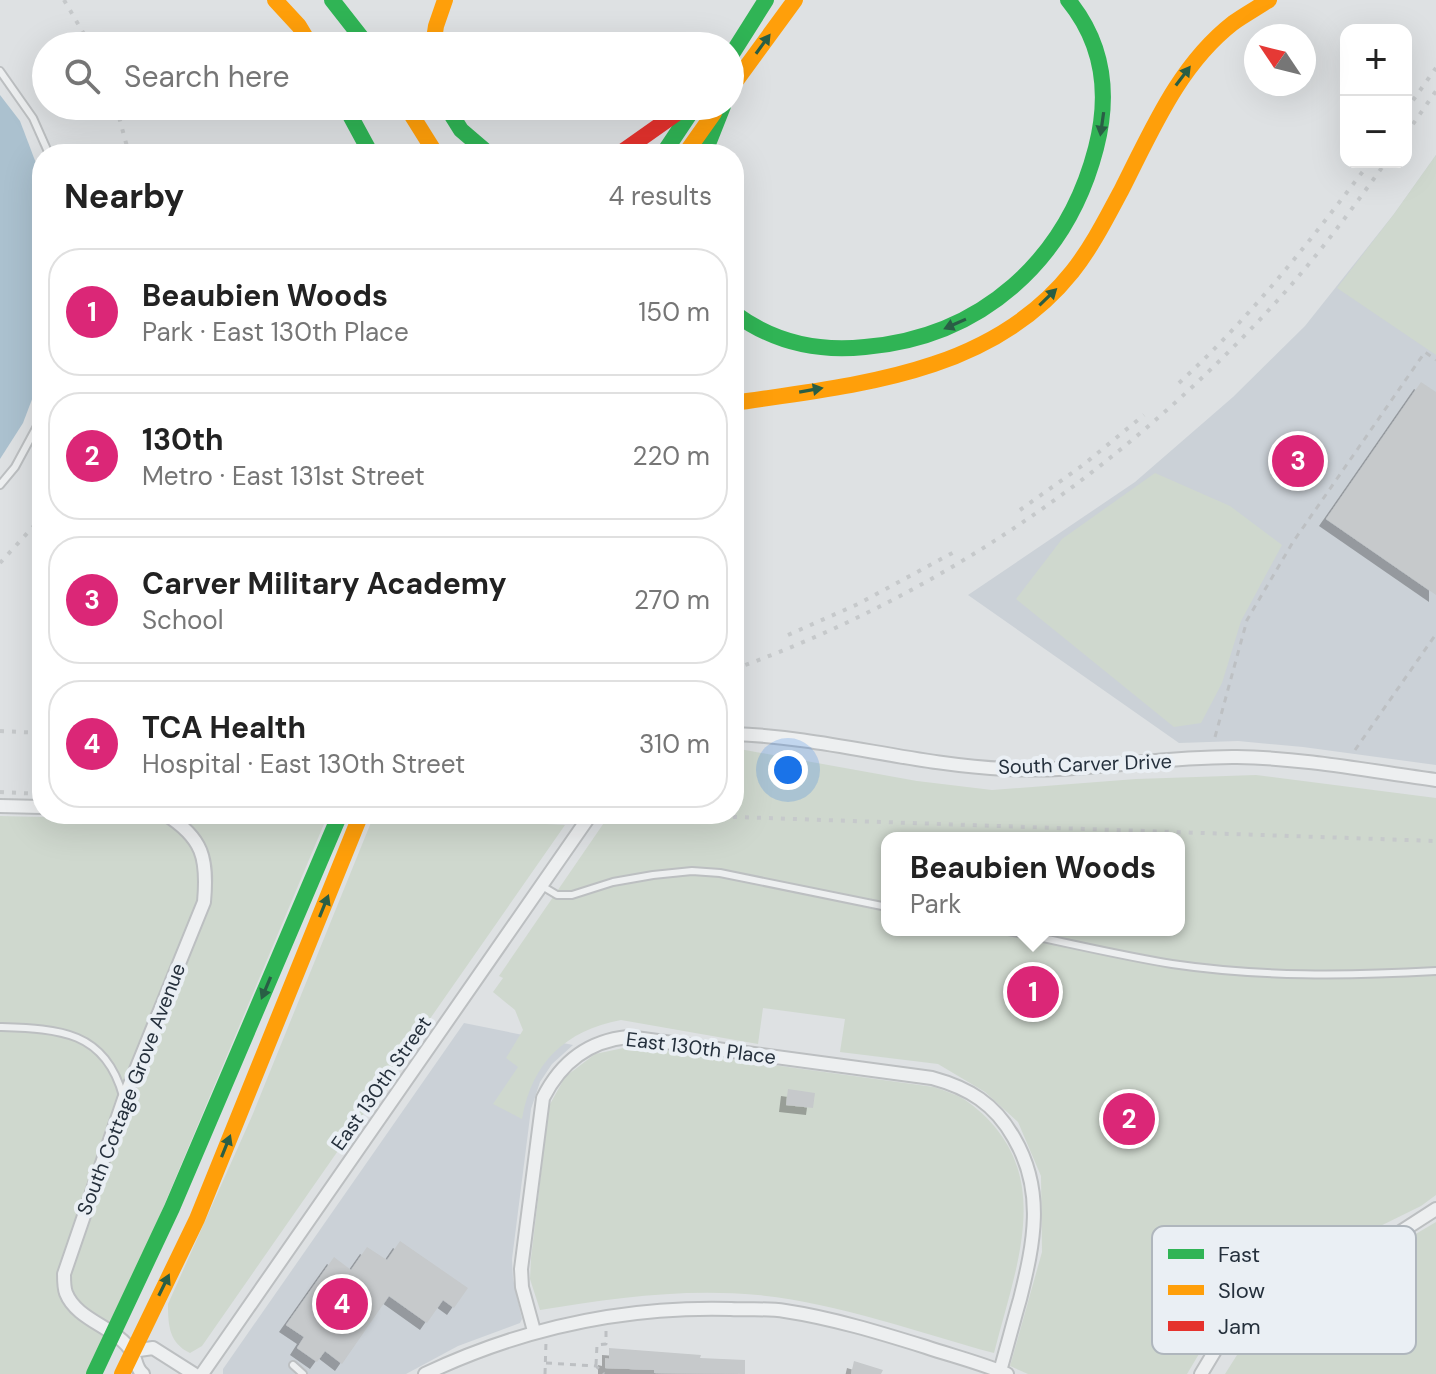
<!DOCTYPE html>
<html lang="en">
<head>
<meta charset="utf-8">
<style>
	body { margin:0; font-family:"DM Sans",sans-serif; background:#f6f6f6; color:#222 }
	.controls { position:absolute; right:24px; top:24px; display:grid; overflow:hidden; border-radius:16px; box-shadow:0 8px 32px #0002 }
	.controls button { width:72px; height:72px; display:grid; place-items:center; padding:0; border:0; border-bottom:2px solid #e0e0e0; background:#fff; color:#222; font:40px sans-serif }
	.compass { position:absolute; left:1244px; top:24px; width:72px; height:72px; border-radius:50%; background:#fff; box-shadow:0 8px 32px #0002; rotate:305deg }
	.you { position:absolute; left:788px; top:770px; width:28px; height:28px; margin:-20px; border:6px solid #fff; border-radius:50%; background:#1a73e8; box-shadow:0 0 0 12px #1a73e833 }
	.badge { display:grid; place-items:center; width:52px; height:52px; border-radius:50%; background:#db2777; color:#fff; font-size:26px; font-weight:700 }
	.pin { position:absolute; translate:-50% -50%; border:4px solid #fff; box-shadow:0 2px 8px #0006 }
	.popup { position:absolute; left:881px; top:832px; width:304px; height:104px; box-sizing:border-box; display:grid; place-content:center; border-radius:16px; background:#fff; filter:drop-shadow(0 2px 6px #0005); font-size:26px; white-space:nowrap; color:#767676 }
	.popup b { font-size:30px; color:#222 }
	.popup::after { content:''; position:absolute; left:50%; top:100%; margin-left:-16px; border:16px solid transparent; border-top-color:#fff }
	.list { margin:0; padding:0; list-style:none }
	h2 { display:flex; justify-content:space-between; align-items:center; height:104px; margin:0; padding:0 32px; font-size:34px }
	h2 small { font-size:26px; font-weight:400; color:#767676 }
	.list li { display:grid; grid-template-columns:52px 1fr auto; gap:24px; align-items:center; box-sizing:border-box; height:128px; margin:0 16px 16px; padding:0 16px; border:2px solid #e0e0e0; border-radius:32px }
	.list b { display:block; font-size:30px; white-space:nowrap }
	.list p { margin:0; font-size:26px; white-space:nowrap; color:#767676 }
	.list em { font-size:26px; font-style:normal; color:#767676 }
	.icon { flex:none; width:44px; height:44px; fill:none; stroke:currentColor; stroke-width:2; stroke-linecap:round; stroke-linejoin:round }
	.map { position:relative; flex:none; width:1436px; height:1374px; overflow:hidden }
	.search { position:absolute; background:#fff; box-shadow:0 8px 32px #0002; left:32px; top:32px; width:712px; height:88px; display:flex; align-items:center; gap:20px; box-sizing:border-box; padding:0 28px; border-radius:44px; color:#767676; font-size:30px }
	.panel { position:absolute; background:#fff; box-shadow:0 8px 32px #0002; left:32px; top:144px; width:712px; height:680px; border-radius:32px }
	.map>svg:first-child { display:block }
	.built { fill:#cbd1d7 }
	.green { fill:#cfd8ce; fill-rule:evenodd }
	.water { fill:#abc1cf }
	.building { fill:#c6c9cb; filter:url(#shadow) }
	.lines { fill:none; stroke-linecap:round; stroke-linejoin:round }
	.lane-casing { stroke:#bcbfc1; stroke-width:10 }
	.street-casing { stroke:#bcbfc1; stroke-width:16 }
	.path { stroke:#bdc0c3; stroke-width:3; stroke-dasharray:6 6; stroke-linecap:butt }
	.lane { stroke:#edeff0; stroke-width:6 }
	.street { stroke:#edeff0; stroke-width:12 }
	.fast { stroke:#30b455; stroke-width:16 }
	.slow { stroke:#ff9f0a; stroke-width:16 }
	.jam { stroke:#e5322d; stroke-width:16 }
	.rail { stroke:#c6c9cb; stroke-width:4; stroke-dasharray:4 8; stroke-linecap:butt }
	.oneway { fill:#295e45 }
	.labels { text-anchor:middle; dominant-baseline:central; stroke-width:8; stroke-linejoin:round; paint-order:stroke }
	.street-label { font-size:20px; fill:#25303c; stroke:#eaeff4 }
	.key { fill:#eaeff4; stroke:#afb6bd; stroke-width:2 }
	.key-label { font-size:22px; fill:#25303c }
</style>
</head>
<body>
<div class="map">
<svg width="1436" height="1374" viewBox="0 0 1436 1374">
	<defs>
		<filter id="shadow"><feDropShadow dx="-7" dy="7" stdDeviation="0" flood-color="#0004"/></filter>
	</defs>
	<rect width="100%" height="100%" fill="#dee1e3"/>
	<g class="built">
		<polygon points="1436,155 1436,765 1303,747 1238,741 1179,743 968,595 1135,482 1233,397 1305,326 1394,214"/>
		<polygon points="464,1023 573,1045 552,1064 540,1082 531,1109 512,1259 513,1279 522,1319 520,1323 458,1346 406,1374 223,1374 223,1369"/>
	</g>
	<g class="green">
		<polygon points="1436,155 1436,355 1337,288 1394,214"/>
		<polygon points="1155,473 1230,506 1282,545 1241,621 1222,683 1201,723 1174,727 1016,599 1062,539"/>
		<path d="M734,748L917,781L992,790L1136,779L1256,775L1436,798V1195L1421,1206L1358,1237L1354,1231L1284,1267L1230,1302L1187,1374H1028L1010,1366L1042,1252L1041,1176L1018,1122L985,1092L938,1064L840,1052L845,1019L763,1008L758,1044L621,1020C565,1031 532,1062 522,1119L493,1104L518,1067L506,1058L523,1030L515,1010L493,992L503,978L499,976L610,814H734ZM887,838H1179V930H887Z"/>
		<path d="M374,815L565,825L202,1346L190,1353C169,1343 168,1325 168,1304L252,1116Z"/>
		<polygon points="0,816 324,824 139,1265 86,1374 0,1374"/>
		<path d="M633,1046L934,1087C945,1091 959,1095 968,1102C1059,1169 1016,1265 994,1353C916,1332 838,1303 758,1295C684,1288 612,1298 540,1310L530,1279L531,1258L549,1106L565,1077L595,1054Z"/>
		<polygon points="1436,1222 1436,1374 1225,1374 1237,1355 1264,1325 1294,1307 1409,1260 1392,1248"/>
	</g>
	<polygon class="water" points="0,95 20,121 42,179 42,373 23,423 0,459"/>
	<g class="building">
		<polygon points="1421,382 1436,392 1436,595 1326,519"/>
		<polygon points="788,1089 815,1093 813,1108 786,1105"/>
		<polygon points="400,1241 468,1288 454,1308 443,1300 427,1323 389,1296 342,1364 325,1351 317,1362 297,1348 304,1337 286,1325 334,1257 351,1270 367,1247 387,1260"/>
		<polygon points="609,1348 701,1355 700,1358 745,1360 745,1374 654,1373 654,1370 605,1368 605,1358 609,1359"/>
		<polygon points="854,1361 883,1370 881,1374 851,1374"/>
	</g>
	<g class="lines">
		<g class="lane-casing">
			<g id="lane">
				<polyline points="0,71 33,118 49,154"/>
				<polyline points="0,485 15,467 42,417"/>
				<polyline points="542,886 557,895 572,895 613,882 653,875 692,871 720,873 887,907"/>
				<path d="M1004,930C1060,941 1116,955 1172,964C1260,977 1348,976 1436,971"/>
				<path d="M0,1027C58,1029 105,1030 123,1096"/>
				<polyline points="293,1365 303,1374"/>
			</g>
		</g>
		<g class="street-casing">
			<g id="street">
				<path d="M734,734C825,737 914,765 1006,769C1083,773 1159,756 1237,757C1303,758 1370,771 1436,780"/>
				<polyline points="0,806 42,807"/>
				<path d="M534,1331L522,1287L521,1269L543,1098C561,1062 588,1041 628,1037L932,1078C969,1088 995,1104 1014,1138C1045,1191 1034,1243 1020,1299C1013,1323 1007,1347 1000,1371"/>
				<polyline points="132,1351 153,1348 194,1374"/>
				<path d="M143,1374C135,1368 137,1360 132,1352C117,1327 77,1321 66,1293C64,1288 64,1280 64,1274L124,1099L204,902C208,858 203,838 165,814"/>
				<polyline points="202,1374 591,814"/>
				<path d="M425,1374C522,1328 623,1306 731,1309C748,1310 767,1308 785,1311C832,1318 881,1333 926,1347C953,1356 981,1363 1007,1374"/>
				<polyline points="1201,1374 1231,1324 1247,1307 1268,1290 1388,1240 1436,1209"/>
			</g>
		</g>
		<g class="path">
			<polyline points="1215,737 1247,620 1293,542 1425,352 1436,360"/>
			<polyline points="1355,750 1436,634"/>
			<polyline points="546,1363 596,1366 604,1374"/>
			<polyline points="596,1365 597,1345 606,1344 606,1330"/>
			<polyline points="545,1374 546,1342"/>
		</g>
		<use href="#lane" class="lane"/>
		<use href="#street" class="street"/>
		<g class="fast">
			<polyline points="332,0 368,46"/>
			<polyline points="730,57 766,0"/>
			<polyline points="345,106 371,154"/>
			<polyline points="446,106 461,130 489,154"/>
			<polyline points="663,154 695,106"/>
			<polyline points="704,154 723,106"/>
			<path d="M734,313C773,342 818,352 865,347C982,337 1067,260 1096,148C1110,94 1104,44 1068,0"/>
			<polyline points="94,1374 172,1208 340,814"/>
		</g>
		<g class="slow">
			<polyline points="275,0 299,26 311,46"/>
			<polyline points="433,46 436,26 445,0"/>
			<polyline points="730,89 795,0"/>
			<polyline points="406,106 436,154"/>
			<polyline points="685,154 714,113"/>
			<path d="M734,403C854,385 990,375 1072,272C1092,247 1107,217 1122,189C1152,130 1179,65 1233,23C1244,15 1257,8 1269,0"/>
			<polyline points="122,1374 197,1219 361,814"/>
		</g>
		<g class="jam">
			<polyline points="730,89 731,88"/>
			<polyline points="619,154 687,106"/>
		</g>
		<g class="rail">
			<polyline points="64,0 91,46"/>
			<polyline points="116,106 129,154"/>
			<polyline points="1406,110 1436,68"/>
			<polyline points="1406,134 1436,91"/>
			<path d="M1179,383C1251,317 1311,240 1370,162"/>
			<polyline points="1020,510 1083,465 1144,415"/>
			<polyline points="0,563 42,517"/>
			<polyline points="788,635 858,604 956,551"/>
			<path d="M734,669C943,595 1129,464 1277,301C1317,257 1352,209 1386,162"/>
			<polyline points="0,731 42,733"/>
			<polyline points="0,792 42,794"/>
			<polyline points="649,814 1436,841"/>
		</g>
	</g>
	<defs><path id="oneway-solid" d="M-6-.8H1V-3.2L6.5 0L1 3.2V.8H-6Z" transform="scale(2)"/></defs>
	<g class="oneway">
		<use href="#oneway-solid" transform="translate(763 44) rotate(-54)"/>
		<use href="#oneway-solid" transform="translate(1183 76) rotate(-53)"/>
		<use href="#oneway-solid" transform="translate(1102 124) rotate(98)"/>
		<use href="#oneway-solid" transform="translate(1048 297) rotate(-44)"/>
		<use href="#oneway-solid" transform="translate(955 324) rotate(156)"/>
		<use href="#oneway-solid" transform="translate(811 390) rotate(-10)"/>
		<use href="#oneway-solid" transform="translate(324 906) rotate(-68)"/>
		<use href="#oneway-solid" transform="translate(266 988) rotate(113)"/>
		<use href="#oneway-solid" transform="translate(226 1146) rotate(-68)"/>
		<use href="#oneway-solid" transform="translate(164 1285) rotate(-64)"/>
	</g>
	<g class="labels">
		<g class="street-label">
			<text transform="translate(1085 764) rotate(-2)">South Carver Drive</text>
			<text transform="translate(701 1048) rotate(7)">East 130th Place</text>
			<text transform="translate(381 1083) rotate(-55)">East 130th Street</text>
			<text transform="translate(131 1089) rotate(-69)">South Cottage Grove Avenue</text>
		</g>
	</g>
	<rect x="1152" y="1226" width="264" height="128" rx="12" class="key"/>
	<rect x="1168" y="1249" width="36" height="10" fill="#30b455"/>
	<rect x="1168" y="1285" width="36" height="10" fill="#ff9f0a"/>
	<rect x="1168" y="1321" width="36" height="10" fill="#e5322d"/>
	<g class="key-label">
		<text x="1218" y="1262">Fast</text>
		<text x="1218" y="1298">Slow</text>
		<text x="1218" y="1334">Jam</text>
	</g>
</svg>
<div class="controls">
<button>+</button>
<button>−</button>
</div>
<svg class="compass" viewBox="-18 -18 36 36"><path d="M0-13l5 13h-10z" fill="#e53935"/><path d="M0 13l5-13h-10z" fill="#767676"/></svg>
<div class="you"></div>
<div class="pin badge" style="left:1033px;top:992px">1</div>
<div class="popup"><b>Beaubien Woods</b>Park</div>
<div class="pin badge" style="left:1129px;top:1119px">2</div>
<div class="pin badge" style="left:1298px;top:461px">3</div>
<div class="pin badge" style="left:342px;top:1304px">4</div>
<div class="search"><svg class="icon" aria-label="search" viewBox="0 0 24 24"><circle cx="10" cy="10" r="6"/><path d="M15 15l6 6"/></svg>Search here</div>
<section class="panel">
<h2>Nearby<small>4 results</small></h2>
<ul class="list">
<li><span class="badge">1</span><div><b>Beaubien Woods</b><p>Park · East 130th Place</p></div><em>150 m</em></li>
<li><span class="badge">2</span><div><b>130th</b><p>Metro · East 131st Street</p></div><em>220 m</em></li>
<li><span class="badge">3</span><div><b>Carver Military Academy</b><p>School</p></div><em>270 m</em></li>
<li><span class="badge">4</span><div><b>TCA Health</b><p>Hospital · East 130th Street</p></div><em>310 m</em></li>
</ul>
</section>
</div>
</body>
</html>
